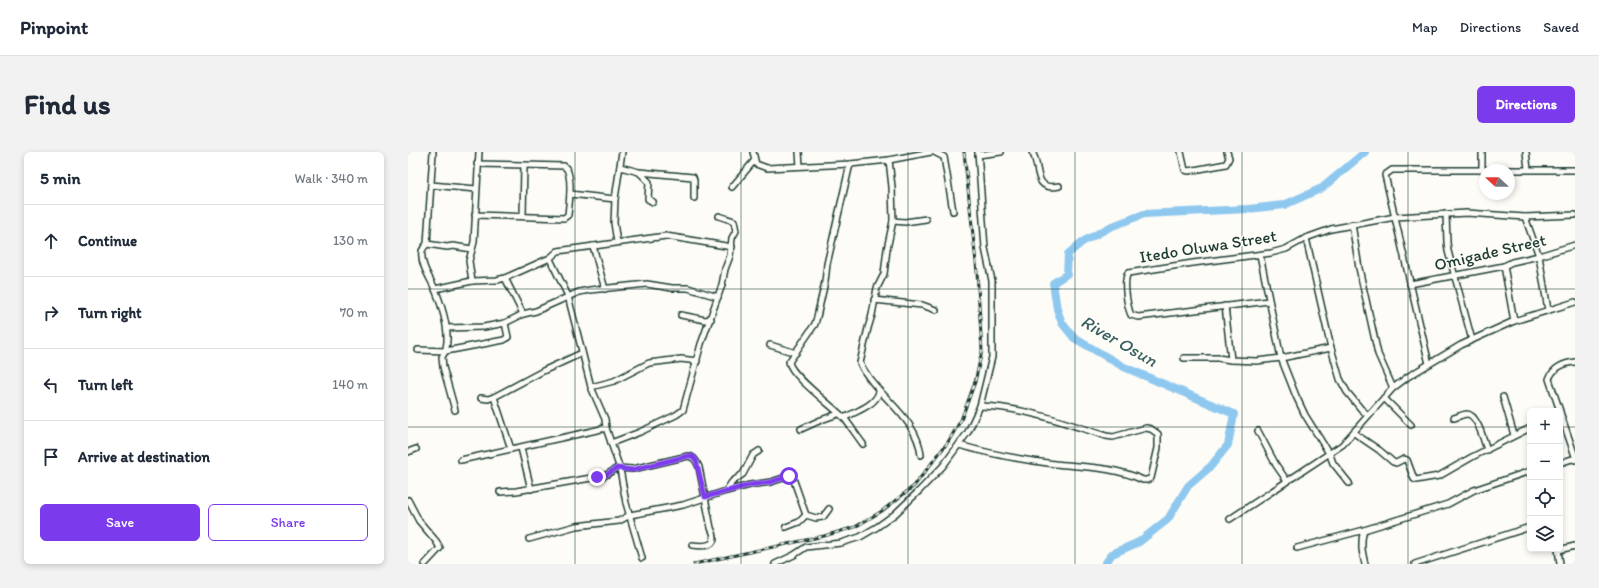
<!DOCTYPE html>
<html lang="en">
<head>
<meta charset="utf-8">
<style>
	body { margin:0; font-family:Itim,sans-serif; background:#f2f2f3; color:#1f2937 }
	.controls { position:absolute; right:12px; bottom:12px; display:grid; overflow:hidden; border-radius:6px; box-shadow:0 2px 6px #0003 }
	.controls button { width:36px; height:36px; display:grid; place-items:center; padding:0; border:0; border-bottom:1px solid #e0e1e3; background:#fff; color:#1f2937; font:20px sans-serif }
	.compass { position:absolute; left:1071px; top:12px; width:36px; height:36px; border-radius:50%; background:#fff; box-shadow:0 2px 6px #0003; rotate:292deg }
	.stop { position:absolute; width:12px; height:12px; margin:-9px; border:3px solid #7c3aed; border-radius:50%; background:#fff }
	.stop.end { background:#7c3aed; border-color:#fff; box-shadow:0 1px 4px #0008 }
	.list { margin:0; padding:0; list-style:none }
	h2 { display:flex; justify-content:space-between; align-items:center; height:52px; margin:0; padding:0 16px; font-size:17px }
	h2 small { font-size:13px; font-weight:400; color:#747a83 }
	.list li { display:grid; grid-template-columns:26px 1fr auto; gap:12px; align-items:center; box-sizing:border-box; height:72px; padding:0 16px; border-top:1px solid #e0e1e3 }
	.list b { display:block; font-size:15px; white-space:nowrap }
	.list em { font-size:13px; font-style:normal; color:#747a83 }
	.actions { display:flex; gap:8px; padding:12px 16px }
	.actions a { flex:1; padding:9px 0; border:1px solid #7c3aed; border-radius:6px; text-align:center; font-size:14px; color:#7c3aed }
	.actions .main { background:#7c3aed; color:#fff }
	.icon { flex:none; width:22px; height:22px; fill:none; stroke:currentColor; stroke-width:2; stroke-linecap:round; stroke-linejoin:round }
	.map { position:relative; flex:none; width:1167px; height:412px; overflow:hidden; border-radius:6px }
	header { display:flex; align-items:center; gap:24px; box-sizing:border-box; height:56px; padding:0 20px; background:#fff; border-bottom:1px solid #e0e1e3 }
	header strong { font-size:19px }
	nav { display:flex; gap:22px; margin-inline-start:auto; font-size:14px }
	.intro { display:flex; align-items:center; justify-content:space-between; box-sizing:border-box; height:96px; padding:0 24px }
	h1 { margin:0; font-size:28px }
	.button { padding:10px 18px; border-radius:6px; background:#7c3aed; color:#fff; font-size:14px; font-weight:700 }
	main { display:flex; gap:24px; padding:0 24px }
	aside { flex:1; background:#fff; border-radius:6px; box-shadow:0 2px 6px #0003 }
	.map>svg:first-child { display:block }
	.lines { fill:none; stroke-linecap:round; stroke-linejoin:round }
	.river { stroke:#8fc8ef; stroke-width:8 }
	.street-casing { stroke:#1f3d34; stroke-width:8 }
	.street { stroke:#fdfcf7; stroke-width:5 }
	.rail-casing { stroke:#1f3d34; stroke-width:3 }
	.rail { stroke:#fdfcf7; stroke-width:1.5; stroke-dasharray:4.5; stroke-linecap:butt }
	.route { stroke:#7c3aed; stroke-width:5 }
	.grid { fill:none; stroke:#1f3d34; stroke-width:1; stroke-opacity:0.55 }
	.labels { text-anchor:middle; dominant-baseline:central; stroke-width:3; stroke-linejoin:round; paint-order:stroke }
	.street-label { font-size:17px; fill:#1f3d34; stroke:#fdfcf7 }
	.water-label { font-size:18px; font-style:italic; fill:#3b6063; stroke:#fdfcf7 }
</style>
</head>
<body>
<header>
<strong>Pinpoint</strong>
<nav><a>Map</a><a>Directions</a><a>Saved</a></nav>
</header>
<div class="intro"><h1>Find us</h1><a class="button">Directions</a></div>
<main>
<aside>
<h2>5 min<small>Walk · 340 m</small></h2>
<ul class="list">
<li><svg class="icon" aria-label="ahead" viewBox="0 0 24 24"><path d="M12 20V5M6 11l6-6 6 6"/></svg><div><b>Continue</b></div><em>130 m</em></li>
<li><svg class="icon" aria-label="right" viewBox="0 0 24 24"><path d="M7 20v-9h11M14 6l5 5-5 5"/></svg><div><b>Turn right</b></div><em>70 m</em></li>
<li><svg class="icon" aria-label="left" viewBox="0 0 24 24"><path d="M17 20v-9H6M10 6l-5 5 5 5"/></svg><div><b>Turn left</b></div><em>140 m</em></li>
<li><svg class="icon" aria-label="arrive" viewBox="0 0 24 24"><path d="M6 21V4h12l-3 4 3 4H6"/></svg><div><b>Arrive at destination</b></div></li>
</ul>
<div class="actions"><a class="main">Save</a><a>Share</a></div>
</aside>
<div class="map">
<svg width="1167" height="412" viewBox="0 0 1167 412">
	<rect width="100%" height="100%" fill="#fdfcf7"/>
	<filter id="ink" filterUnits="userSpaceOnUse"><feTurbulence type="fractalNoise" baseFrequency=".025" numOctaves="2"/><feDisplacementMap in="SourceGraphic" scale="8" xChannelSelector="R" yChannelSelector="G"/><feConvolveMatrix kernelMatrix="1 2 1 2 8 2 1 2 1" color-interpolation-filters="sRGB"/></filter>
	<g filter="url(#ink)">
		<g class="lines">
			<polyline class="river" points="697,412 704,402 731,390 760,367 780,334 803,314 820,293 826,262 716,215 666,186 654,171 649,157 645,131 659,122 660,102 674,90 702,75 736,62 840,57 876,53 914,36 957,0"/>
			<g class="street-casing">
				<g id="street">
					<path d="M25,0L19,92C17,94 15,96 14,99C12,112 22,126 27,137C34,154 46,189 34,205L35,215L47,258"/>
					<polyline points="345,0 348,12 359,16 442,12 481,8 523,0"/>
					<polyline points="391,0 392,14"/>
					<polyline points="526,0 536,5 545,59"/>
					<path d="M624,0C633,13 624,40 651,34"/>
					<polyline points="773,0 777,18 781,19 818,12 821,6 819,0"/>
					<polyline points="1074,0 1074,18"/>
					<polyline points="1118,0 1120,17"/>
					<polyline points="570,3 593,0"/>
					<path d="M481,8L484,35L485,69L479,97L476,122L469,136L464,163L460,176L452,211C468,245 509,264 513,303"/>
					<path d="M442,12L419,112L417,130L409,165L407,172L381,210C383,224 426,255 437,267C443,275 449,284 455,292"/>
					<polyline points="212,15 231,20 285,25 286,28 286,46"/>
					<polyline points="232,21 241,30 240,47 245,50"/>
					<polyline points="23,33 68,37"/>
					<polyline points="324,35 346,9"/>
					<polyline points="162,42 207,47"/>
					<polyline points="1038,62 1039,90 1040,99 1064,188"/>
					<path d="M67,63L156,66L160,63C161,52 166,21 156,14L69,12"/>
					<polyline points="115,64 116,14"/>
					<polyline points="1117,65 1131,104 1140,158"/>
					<polyline points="485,69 497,70 518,67"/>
					<polyline points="944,72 951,116 970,202 985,236"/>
					<polyline points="898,86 923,196 932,227 939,240 953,257 960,263"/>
					<polyline points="209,90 206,71 207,47 214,0"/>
					<polyline points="19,92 39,95 45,94 64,97"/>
					<polyline points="185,94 197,137"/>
					<polyline points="852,103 873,206 888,244 897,263 922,303 925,311 941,331"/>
					<polyline points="1096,114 1106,169"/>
					<polyline points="97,126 142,106"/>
					<polyline points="64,129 61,109 66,90 71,0"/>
					<polyline points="1002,132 1096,114 1104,110 1131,104 1167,93"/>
					<polyline points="27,137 64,129 89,128 97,126 115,162"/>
					<polyline points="466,148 514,153 528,158"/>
					<path d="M861,149L730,165L723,163C719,154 715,129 720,121L785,111L863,101L878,97L898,86L923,77L987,65L1059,61L1117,65L1167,63"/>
					<polyline points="817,154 823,208"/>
					<polyline points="273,163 297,168 303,167"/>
					<polyline points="39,176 76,175 97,171 115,162 128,159 171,140 182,138 239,132 264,136 280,136 310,145"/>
					<polyline points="362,193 388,201"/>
					<polyline points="10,198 38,199 96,188 100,185 97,171"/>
					<polyline points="776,206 810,206 823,208 849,209 873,206 923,196"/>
					<polyline points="1021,212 977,23 984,18 1167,18"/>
					<polyline points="183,235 206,229 241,211 273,207 289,209"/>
					<polyline points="86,245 103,297"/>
					<polyline points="1095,245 1106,283"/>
					<polyline points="73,246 80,247 86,245 135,219 174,201"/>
					<polyline points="976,246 1003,273"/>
					<path d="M1152,259L1141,227C1145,216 1156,211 1167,210"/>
					<polyline points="1152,260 1167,304"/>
					<path d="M436,266C448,259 467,254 471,240"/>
					<path d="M1046,266C1050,265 1055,262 1059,262C1069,262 1076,289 1079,298"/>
					<polyline points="393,277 413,268 430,262"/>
					<polyline points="850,279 868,313 879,329"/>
					<polyline points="946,281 971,298 985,310 988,311 996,307 999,308 1006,327 1008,328 1031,324 1064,305 1122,276"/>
					<polyline points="203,291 232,280 268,263 275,258 293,192 314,133 317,117 322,104 324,86 328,79 326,69 311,64"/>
					<path d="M551,293C582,302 615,308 647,312C677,315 707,315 735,328H739L743,326L750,296V282L743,277L738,276L705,285L698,284C658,271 615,255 572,254"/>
					<polyline points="113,296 123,337"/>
					<polyline points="0,300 8,297"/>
					<polyline points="53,308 198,276"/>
					<polyline points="1152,311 1164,307 1167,308"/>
					<polyline points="318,339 324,330 335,322 345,303 351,299"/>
					<path d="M92,340L108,339L189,325L198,323L209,316L225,317L280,304C287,305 288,309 291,315L303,376C312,394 299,395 284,393"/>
					<polyline points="0,348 11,369 28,389 32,396 17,412"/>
					<polyline points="822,367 934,293 985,236 1001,224 1053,193 1106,169 1167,150"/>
					<polyline points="378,375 391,370 398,363"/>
					<path d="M956,378C952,391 954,400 957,412"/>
					<polyline points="121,387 168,374 211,369 222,363 275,353 318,339 342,333 363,330 381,324 385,326 398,363 408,366 415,365 421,357"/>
					<polyline points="889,396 956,378 1040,352 1066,338 1122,319"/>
					<polyline points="1150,397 1152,412"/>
					<polyline points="1151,398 1167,394"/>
					<polyline points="234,406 218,351 212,317 198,276 197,267 183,235 160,144 143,109 142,106 150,99 258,84 324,95"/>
					<polyline points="367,412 386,403 398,395 433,391 452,385 469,375 487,362 511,339 535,314 560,280 572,254 584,205 584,129 577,96 570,0"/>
					<polyline points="1007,412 1122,375"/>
				</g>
			</g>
			<use href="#street" class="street"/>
			<g class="rail-casing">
				<polyline id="rail" points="286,412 416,384 447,375 474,359 506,334 540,290 553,268 567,230 574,199 569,120 556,0"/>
			</g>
			<use href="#rail" class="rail"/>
		</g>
	</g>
	<g class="lines" filter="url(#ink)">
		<polyline class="route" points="189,325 198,323 209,316 224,318 280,304 284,304 288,308 297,345 342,333 363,330 381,324"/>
	</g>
	<path class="grid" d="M167,0V412M333,0V412M500,0V412M667,0V412M834,0V412M1000,0V412M0,137H1167M0,275H1122M1152,275H1167"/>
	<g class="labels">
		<g class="street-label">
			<text transform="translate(800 94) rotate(-9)">Itedo Oluwa Street</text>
			<text transform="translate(1082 100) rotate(-13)">Omigade Street</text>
		</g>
		<g class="water-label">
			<text transform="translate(711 189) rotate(30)">River Osun</text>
		</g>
	</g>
</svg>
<div class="controls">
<button>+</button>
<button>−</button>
<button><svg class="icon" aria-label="locate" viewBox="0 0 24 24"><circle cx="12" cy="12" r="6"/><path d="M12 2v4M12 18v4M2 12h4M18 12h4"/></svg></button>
<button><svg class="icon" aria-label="layers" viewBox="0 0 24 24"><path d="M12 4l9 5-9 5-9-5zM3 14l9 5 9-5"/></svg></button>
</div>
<svg class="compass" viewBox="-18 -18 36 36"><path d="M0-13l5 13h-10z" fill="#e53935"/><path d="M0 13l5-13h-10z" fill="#747a83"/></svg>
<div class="stop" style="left:381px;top:324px"></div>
<div class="stop end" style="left:189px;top:325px"></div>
</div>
</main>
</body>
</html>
